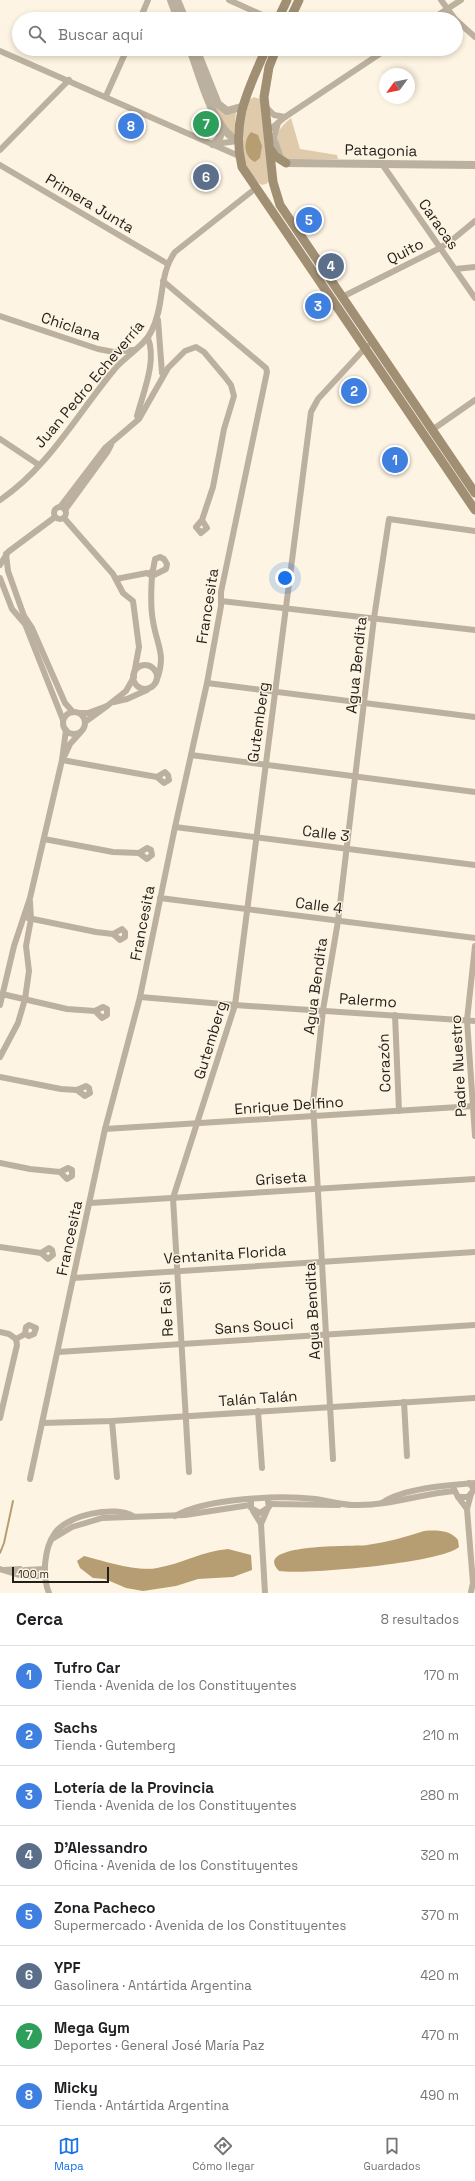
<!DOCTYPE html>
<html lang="es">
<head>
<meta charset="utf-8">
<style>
	body { margin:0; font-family:"Space Grotesk",sans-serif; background:#f2f2f2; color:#202124 }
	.compass { position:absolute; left:379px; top:68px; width:36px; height:36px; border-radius:50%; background:#fff; box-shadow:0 2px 6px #0003; rotate:237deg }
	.scale { position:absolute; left:12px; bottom:10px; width:97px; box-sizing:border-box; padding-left:4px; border:2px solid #221f19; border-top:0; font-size:11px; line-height:14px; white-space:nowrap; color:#221f19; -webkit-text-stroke:3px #fef4e3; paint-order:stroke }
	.you { position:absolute; left:285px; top:578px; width:14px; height:14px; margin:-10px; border:3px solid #fff; border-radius:50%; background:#1a73e8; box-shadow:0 0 0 6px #1a73e833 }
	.badge { display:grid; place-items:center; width:26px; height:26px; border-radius:50%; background:#1a73e8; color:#fff; font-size:13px; font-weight:700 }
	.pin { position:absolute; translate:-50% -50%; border:2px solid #fff; box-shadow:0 1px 4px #0006 }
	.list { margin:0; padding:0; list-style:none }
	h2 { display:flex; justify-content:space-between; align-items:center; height:52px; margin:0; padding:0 16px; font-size:17px }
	h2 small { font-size:13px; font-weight:400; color:#757577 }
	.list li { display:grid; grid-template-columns:26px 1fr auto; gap:12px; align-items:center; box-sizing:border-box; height:60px; padding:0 16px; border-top:1px solid #e0e0e0 }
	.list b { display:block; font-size:15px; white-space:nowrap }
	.list p { margin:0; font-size:13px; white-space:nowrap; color:#757577 }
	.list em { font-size:13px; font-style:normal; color:#757577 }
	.icon { flex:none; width:22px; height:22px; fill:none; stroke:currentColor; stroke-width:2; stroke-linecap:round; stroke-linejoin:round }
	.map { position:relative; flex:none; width:475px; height:1593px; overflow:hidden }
	.search { position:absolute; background:#fff; box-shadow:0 2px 6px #0003; left:12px; right:12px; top:12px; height:44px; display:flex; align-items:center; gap:10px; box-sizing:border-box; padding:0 14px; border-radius:22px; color:#757577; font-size:15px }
	.sheet { height:532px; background:#fff }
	nav { display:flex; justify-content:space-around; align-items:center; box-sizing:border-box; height:56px; border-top:1px solid #e0e0e0; background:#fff; font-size:11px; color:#757577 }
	nav a { display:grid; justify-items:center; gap:2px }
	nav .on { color:#1a73e8 }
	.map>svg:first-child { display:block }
	.green { fill:#dfcbab }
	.water { fill:#b79e72 }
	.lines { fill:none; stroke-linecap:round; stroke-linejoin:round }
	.stream { stroke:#b79e72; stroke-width:2 }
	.minor { stroke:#bcb19e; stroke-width:6 }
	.tertiary { stroke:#bcb19e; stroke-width:8 }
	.secondary { stroke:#a08f73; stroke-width:9 }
	.labels { text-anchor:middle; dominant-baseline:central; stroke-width:3; stroke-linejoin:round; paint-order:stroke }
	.street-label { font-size:15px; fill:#221f19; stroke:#fef4e3 }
</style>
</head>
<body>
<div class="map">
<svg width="475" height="1593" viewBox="0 0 475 1593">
	<rect width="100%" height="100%" fill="#fef4e3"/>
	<g class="green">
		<path d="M254,97L260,99L269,181L266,184L262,185C253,181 246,168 244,159L243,127L249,100Z"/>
		<path d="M215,104C221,113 226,117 236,111L234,137L218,117Z"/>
		<path d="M291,118L300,149L337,155L338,159L286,160L282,158C276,137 273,133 291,118Z"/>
	</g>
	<g class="water">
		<path d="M251,132L258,135L262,146L260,158L255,162C243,157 243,140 251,132Z"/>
		<path d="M424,1531C437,1530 450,1530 458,1540L459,1547C442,1563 303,1575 279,1571C250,1542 360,1547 367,1545C387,1542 406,1537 424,1531Z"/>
		<path d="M228,1549L251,1555L252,1570L233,1577L198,1579L176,1586L143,1591L126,1588L105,1579L93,1578L80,1568L77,1561L84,1556C103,1561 138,1572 157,1568C181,1564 203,1551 228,1549Z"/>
	</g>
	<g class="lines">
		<polyline class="stream" points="0,1553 4,1543 13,1501"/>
		<g class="minor">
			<polyline points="229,0 271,19"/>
			<polyline points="441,0 455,19"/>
			<polyline points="140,19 148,0"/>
			<polyline points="432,19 461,0"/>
			<polyline points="456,20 475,37"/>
			<polyline points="0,51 239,156"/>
			<polyline points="106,96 127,49"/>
			<polyline points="267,108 274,115 285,117"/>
			<polyline points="278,123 274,138 281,158"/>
			<polyline points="268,131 285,117 387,49"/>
			<polyline points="214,144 238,141"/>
			<polyline points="0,150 69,80"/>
			<polyline points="382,164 475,298"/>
			<polyline points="0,165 168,264"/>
			<polyline points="455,269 475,267"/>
			<polyline points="342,297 440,248 452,240 475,221"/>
			<polyline points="0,316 98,349 114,352 133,350"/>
			<polyline points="158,320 162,373"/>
			<path d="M137,416C143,393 157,361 148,338"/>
			<polyline points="432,430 475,400"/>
			<polyline points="0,439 39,465"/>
			<path d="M0,500C48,468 78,413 114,370C125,356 145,346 152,330C165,305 158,275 175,252L256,188"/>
			<polyline points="60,507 105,448 139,419 168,368 185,351 196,347 204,352 225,377 231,385 234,396 224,429 213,487 202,520 196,527 201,533 207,528 202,520"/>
			<circle cx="60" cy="513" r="6"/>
			<polyline points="65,510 108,451 111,445"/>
			<polyline points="64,518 113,574 123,593 133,601 139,647 134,674"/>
			<polyline points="6,554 8,571 24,616 32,628 65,703 73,712"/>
			<polyline points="0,565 8,552 55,517"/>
			<polyline points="149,574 153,570 155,559 160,557 164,559 167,564 166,569 152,576"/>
			<polyline points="0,578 12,609 25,624 63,720"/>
			<path d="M116,579L147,573L152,576C151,591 150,606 153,621C157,647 167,654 156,682"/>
			<polyline points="221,601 475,630"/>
			<circle cx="145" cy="677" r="12"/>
			<polyline points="207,683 475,717"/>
			<polyline points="114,702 127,699 147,690"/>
			<polyline points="107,706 126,691 134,677"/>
			<circle cx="74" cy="723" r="11"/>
			<polyline points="80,713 88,713 107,706 85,722"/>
			<polyline points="65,755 70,744 80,733"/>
			<polyline points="191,755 475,792"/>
			<polyline points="62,760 157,777 164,783 169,780 168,775 165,772 157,777"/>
			<polyline points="175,827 475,865"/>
			<polyline points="44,839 113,852 139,853 147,848 151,850 152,855 147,859 139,853"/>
			<polyline points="160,898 475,938"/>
			<polyline points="28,918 96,932 113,934 122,929 125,932 125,937 120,940 113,934"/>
			<polyline points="475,946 467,1020 475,1136"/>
			<polyline points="2,994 67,1009 95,1011 103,1007 107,1009 107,1015 102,1018 95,1011"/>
			<polyline points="140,997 235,1005 475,1021"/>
			<polyline points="0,1005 14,946 30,898 62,760 66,730"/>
			<polyline points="395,1015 399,1111"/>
			<polyline points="0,1057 18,1023 25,999 29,971 26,946 31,919 30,902"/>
			<polyline points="0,1077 61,1089 77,1090 86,1086 89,1088 90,1093 85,1096 77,1090"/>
			<polyline points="105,1129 475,1106"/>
			<polyline points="0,1163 30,1169 60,1172 68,1168 72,1170 72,1176 67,1179 60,1172"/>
			<polyline points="90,1203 475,1179"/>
			<polyline points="0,1247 41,1253 48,1259 53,1255 52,1250 49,1248 41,1253"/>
			<polyline points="73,1278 475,1252"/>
			<polyline points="0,1332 9,1334 16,1339"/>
			<polyline points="58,1352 475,1325"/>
			<polyline points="404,1402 407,1456"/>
			<polyline points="258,1411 262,1468"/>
			<polyline points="0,1418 17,1345 16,1339 25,1334 29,1336 34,1334 36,1328 29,1325 26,1327 25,1334"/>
			<polyline points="112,1421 117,1477"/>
			<polyline points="42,1423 112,1421 475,1398"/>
			<polyline points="333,1459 313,1103 323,1010 338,921 374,618 389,519 475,531"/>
			<polyline points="189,1472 173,1198 235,1005 311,412 318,399 367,346"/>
			<polyline points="30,1479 105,1129 140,997 175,827 207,683 221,606 221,592 267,372 266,368 163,281"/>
			<polyline points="454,1489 458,1497 468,1497 473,1491 473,1488 469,1483"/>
			<polyline points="458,1497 467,1509 471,1494"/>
			<polyline points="251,1501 251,1508 260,1513 269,1507 268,1501"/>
			<path d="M382,1503C403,1488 449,1485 475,1483"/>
			<polyline points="269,1504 339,1505"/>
			<polyline points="467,1509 473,1583 471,1592"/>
			<polyline points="253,1511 261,1524 267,1510"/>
			<path d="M175,1516C207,1498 279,1495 316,1499C329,1501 341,1505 355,1505C389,1506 420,1494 454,1491"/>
			<polyline points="261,1524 265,1593"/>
			<polyline points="52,1539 72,1527 102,1518 185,1515 250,1505"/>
			<polyline points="0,1569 19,1575"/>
			<polyline points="4,1570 20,1569"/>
			<polyline points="25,1570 45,1569"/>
			<polyline points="24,1576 45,1576"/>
			<path d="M49,1593C42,1576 44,1548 55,1533C67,1515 115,1505 133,1516"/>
		</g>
		<g class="tertiary">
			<polyline points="171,0 178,19"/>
			<polyline points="177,0 185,19"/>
			<path d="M190,49C200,75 213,130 238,141"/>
			<polyline points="196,49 218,104 227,111 241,107"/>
			<path d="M213,144C222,139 221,133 219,124"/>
			<polyline points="286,163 475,165"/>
		</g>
		<g class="secondary">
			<polyline points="278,19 287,0"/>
			<polyline points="290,19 299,0"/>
			<path d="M266,49C248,90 231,121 242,167L475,510"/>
			<polyline points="276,49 269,67 264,97 273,182 280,205 475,493"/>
			<polyline points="271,150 275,156 286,163"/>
		</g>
	</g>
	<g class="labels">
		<g class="street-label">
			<text transform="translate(381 150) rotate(1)">Patagonia</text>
			<text transform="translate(90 203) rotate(31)">Primera Junta</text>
			<text transform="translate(439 224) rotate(55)">Caracas</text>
			<text transform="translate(405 251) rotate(-27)">Quito</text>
			<text transform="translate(71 326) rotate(18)">Chiclana</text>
			<text transform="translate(89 384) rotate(-50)">Juan Pedro Echeverría</text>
			<text transform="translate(207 606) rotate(-81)">Francesita</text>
			<text transform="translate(356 665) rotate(-84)">Agua Bendita</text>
			<text transform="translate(258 722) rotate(-82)">Gutemberg</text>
			<text transform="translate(326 833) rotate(7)">Calle 3</text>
			<text transform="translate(319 905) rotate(7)">Calle 4</text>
			<text transform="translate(142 923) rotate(-79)">Francesita</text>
			<text transform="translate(315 986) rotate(-82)">Agua Bendita</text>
			<text transform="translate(368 1000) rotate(4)">Palermo</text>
			<text transform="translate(210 1040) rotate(-73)">Gutemberg</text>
			<text transform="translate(384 1063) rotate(-92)">Corazón</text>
			<text transform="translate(458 1066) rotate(-93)">Padre Nuestro</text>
			<text transform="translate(289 1105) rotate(-4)">Enrique Delfino</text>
			<text transform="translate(281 1178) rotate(-4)">Griseta</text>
			<text transform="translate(69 1238) rotate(-78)">Francesita</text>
			<text transform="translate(225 1254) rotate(-4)">Ventanita Florida</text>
			<text transform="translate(166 1309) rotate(-93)">Re Fa Si</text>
			<text transform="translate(312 1311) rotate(-93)">Agua Bendita</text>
			<text transform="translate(254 1326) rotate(-4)">Sans Souci</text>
			<text transform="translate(258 1398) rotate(-4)">Talán Talán</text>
		</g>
	</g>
</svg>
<svg class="compass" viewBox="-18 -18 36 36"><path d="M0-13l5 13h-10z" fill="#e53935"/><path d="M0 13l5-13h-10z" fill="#757577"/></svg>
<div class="scale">100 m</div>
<div class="you"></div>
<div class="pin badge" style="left:395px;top:460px;background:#3f7fe0">1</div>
<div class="pin badge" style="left:354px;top:391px;background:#3f7fe0">2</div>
<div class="pin badge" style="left:318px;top:306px;background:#3f7fe0">3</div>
<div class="pin badge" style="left:331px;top:266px;background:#5c6f8a">4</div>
<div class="pin badge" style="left:309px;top:220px;background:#3f7fe0">5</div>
<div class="pin badge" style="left:206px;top:177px;background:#5c6f8a">6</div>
<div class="pin badge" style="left:206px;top:124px;background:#2e9e5b">7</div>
<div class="pin badge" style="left:131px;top:126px;background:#3f7fe0">8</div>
<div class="search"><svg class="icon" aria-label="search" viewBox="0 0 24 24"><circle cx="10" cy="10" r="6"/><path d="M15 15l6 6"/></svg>Buscar aquí</div>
</div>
<section class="sheet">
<h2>Cerca<small>8 resultados</small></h2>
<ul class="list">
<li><span class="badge" style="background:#3f7fe0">1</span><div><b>Tufro Car</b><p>Tienda · Avenida de los Constituyentes</p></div><em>170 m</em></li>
<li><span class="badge" style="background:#3f7fe0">2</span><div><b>Sachs</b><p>Tienda · Gutemberg</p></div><em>210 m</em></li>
<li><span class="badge" style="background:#3f7fe0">3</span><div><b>Lotería de la Provincia</b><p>Tienda · Avenida de los Constituyentes</p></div><em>280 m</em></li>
<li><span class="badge" style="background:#5c6f8a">4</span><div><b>D'Alessandro</b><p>Oficina · Avenida de los Constituyentes</p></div><em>320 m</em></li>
<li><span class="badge" style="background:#3f7fe0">5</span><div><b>Zona Pacheco</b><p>Supermercado · Avenida de los Constituyentes</p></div><em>370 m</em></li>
<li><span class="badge" style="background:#5c6f8a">6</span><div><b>YPF</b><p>Gasolinera · Antártida Argentina</p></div><em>420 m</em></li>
<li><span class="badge" style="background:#2e9e5b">7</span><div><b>Mega Gym</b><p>Deportes · General José María Paz</p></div><em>470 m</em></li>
<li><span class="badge" style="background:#3f7fe0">8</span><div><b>Micky</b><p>Tienda · Antártida Argentina</p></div><em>490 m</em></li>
</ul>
</section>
<nav>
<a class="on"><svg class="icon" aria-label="map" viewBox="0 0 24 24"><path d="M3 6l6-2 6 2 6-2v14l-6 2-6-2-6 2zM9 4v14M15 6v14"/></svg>Mapa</a>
<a><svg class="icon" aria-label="directions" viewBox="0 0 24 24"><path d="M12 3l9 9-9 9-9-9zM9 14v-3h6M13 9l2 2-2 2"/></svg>Cómo llegar</a>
<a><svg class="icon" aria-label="saved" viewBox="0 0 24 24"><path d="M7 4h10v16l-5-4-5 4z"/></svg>Guardados</a>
</nav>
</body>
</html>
